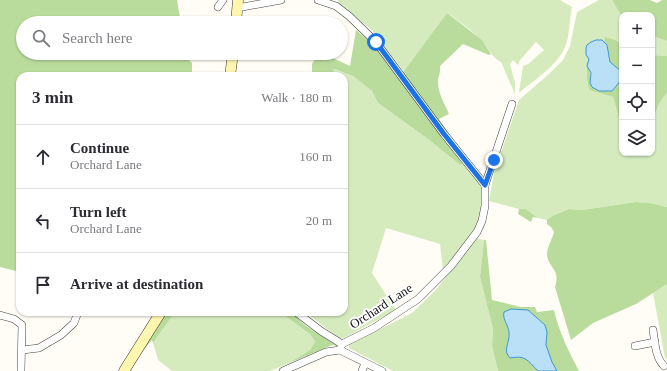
<!DOCTYPE html>
<html lang="en">
<head>
<meta charset="utf-8">
<style>
	body { margin:0; font-family:Georgia,serif; background:#f2f2f3; color:#2b2b33 }
	.controls { position:absolute; right:12px; top:12px; display:grid; overflow:hidden; border-radius:8px; box-shadow:0 1px 3px #0004 }
	.controls button { width:36px; height:36px; display:grid; place-items:center; padding:0; border:0; border-bottom:1px solid #e1e1e2; background:#fff; color:#2b2b33; font:20px sans-serif }
	.stop { position:absolute; width:12px; height:12px; margin:-9px; border:3px solid #1a73e8; border-radius:50%; background:#fff }
	.stop.end { background:#1a73e8; border-color:#fff; box-shadow:0 1px 4px #0008 }
	.list { margin:0; padding:0; list-style:none }
	h2 { display:flex; justify-content:space-between; align-items:center; height:52px; margin:0; padding:0 16px; font-size:17px }
	h2 small { font-size:13px; font-weight:400; color:#7c7c81 }
	.list li { display:grid; grid-template-columns:26px 1fr auto; gap:12px; align-items:center; box-sizing:border-box; height:64px; padding:0 16px; border-top:1px solid #e1e1e2 }
	.list b { display:block; font-size:15px; white-space:nowrap }
	.list p { margin:0; font-size:13px; white-space:nowrap; color:#7c7c81 }
	.list em { font-size:13px; font-style:normal; color:#7c7c81 }
	.icon { flex:none; width:22px; height:22px; fill:none; stroke:currentColor; stroke-width:2; stroke-linecap:round; stroke-linejoin:round }
	.map { position:relative; flex:none; width:667px; height:371px; overflow:hidden }
	.search { position:absolute; background:#fff; box-shadow:0 1px 3px #0004; left:16px; top:16px; width:332px; height:44px; display:flex; align-items:center; gap:10px; box-sizing:border-box; padding:0 14px; border-radius:22px; color:#7c7c81; font-size:15px }
	.panel { position:absolute; background:#fff; box-shadow:0 1px 3px #0004; left:16px; top:72px; width:332px; height:244px; border-radius:12px }
	.map>svg:first-child { display:block }
	.green { fill:#d5ebbd }
	.forest { fill:#b9dc9c }
	.water { fill:#b9e0f7; stroke:#3f96cf }
	.lines { fill:none; stroke-linecap:round; stroke-linejoin:round }
	.minor-casing { stroke:#444; stroke-width:8 }
	.secondary-casing { stroke:#333; stroke-width:11 }
	.minor { stroke:#fff; stroke-width:7 }
	.secondary { stroke:#fff6b0; stroke-width:10 }
	.route { stroke:#1a73e8; stroke-width:5 }
	.labels { text-anchor:middle; dominant-baseline:central; stroke-width:4; stroke-linejoin:round; paint-order:stroke }
	.street-label { font-size:13px; fill:#111; stroke:#fff }
</style>
</head>
<body>
<div class="map">
<svg width="667" height="371" viewBox="0 0 667 371">
	<rect width="100%" height="100%" fill="#fffdf5"/>
	<g class="green">
		<path d="M338,0H560L572,7C569,20 570,36 565,47C557,66 534,80 519,93L523,66L528,64L544,50L536,42L520,60L518,65L513,60L510,64L515,83V94L501,62C491,57 489,48 482,41C473,31 458,21 447,13L404,72L372,30L338,4Z"/>
		<path d="M599,0H612L622,17V47L616,40L605,37L604,42L602,40L586,55L589,59L587,79L589,90L613,97L622,129V153H652C652,132 651,109 667,93V207L650,203L636,202L582,210L569,209L552,216L547,220L538,218L526,209H519L489,201L494,173L519,100L549,74L563,60L570,46L577,12Z"/>
		<polygon points="652,36 667,41 667,56 652,55"/>
		<path d="M333,69L353,76L372,91L378,103L428,139L460,165L463,162C468,169 477,176 480,184C492,217 462,247 443,270L440,244L386,228L372,273L396,310L344,338H339L305,312H344V76H332Z"/>
		<polygon points="476,238 484,240 480,277 493,329 492,346 498,371 393,371 349,348 349,345 412,313 435,291"/>
		<polygon points="667,284 667,359 665,358 653,293"/>
		<polygon points="175,312 283,312 285,316 310,334 315,342 310,350 287,364 270,371 172,371 158,360 153,343"/>
	</g>
	<g class="forest">
		<polygon points="0,0 177,0 180,18 177,23 23,23 23,53 182,53 192,63 192,76 20,76 20,272 0,267"/>
		<polygon points="612,0 650,0 657,3 662,0 667,0 667,41 652,36 652,15 622,15 622,17"/>
		<path d="M447,13L482,40L491,54L489,55L463,44L440,66C441,72 438,76 438,82C438,94 445,104 449,114L439,119L467,159L460,165L428,139L378,103L372,91L353,76L334,69L332,76H312V64L319,53H322L350,66L356,30L373,44L399,78Z"/>
		<polygon points="605,37 616,40 622,47 622,72 610,62 607,45 604,42"/>
		<path d="M652,55L667,56V93C658,102 655,113 652,126Z"/>
		<path d="M587,66C593,74 588,79 592,87L612,91L622,79V129L613,97L589,90L587,79Z"/>
		<path d="M636,202L650,203L667,207V284L636,304L593,323L571,340L555,287C561,268 548,269 547,254C547,247 552,240 554,232L551,227L547,224V220L552,216L569,209L582,210Z"/>
		<polygon points="519,209 526,209 538,218 533,217 531,222 518,214"/>
		<path d="M484,240H486L492,300L521,307H535L537,312L554,310C559,332 569,352 579,371H498L492,346L493,329L480,277Z"/>
		<polygon points="164,312 175,312 153,343 152,340 142,351"/>
		<path d="M283,312H293C303,328 322,334 337,346L332,345L287,364L310,350L315,342L310,334L285,316Z"/>
	</g>
	<g class="water">
		<polygon points="596,40 602,40 607,45 610,62 622,72 622,79 612,91 599,91 592,87 590,83 591,73 587,66 589,59 586,55 586,48 587,45 591,42"/>
		<path d="M511,309L528,310L545,325L547,332L546,345L552,362L557,371H538C527,360 526,355 510,358C502,350 510,343 509,333C509,326 502,319 504,312Z"/>
	</g>
	<g class="lines">
		<g class="minor-casing">
			<g id="minor">
				<polyline points="318,0 336,6 349,16 376,42 444,134 485,185"/>
				<polyline points="218,7 223,0"/>
				<polyline points="237,8 281,0"/>
				<polyline points="296,312 321,331 342,344 340,350 382,371"/>
				<polyline points="0,315 14,319 22,325 21,371"/>
				<path d="M653,330C655,342 655,357 664,366"/>
				<polyline points="342,344 374,328 418,299 451,266 477,232 482,221 485,206 485,185 512,104"/>
				<polyline points="635,346 655,342"/>
				<polyline points="22,350 39,348 61,335 74,323 78,312"/>
				<polyline points="283,371 326,352 340,350"/>
				<polyline points="362,371 365,363"/>
			</g>
		</g>
		<g class="secondary-casing">
			<g id="secondary">
				<polyline points="236,23 238,0"/>
				<polyline points="230,76 233,53"/>
				<polyline points="124,371 161,312"/>
			</g>
		</g>
		<use href="#minor" class="minor"/>
		<use href="#secondary" class="secondary"/>
	</g>
	<g class="lines">
		<polyline class="route" points="376,42 444,134 485,185 494,160"/>
	</g>
	<g class="labels">
		<g class="street-label">
			<text transform="translate(381 306) rotate(-33)">Orchard Lane</text>
		</g>
	</g>
</svg>
<div class="controls">
<button>+</button>
<button>−</button>
<button><svg class="icon" aria-label="locate" viewBox="0 0 24 24"><circle cx="12" cy="12" r="6"/><path d="M12 2v4M12 18v4M2 12h4M18 12h4"/></svg></button>
<button><svg class="icon" aria-label="layers" viewBox="0 0 24 24"><path d="M12 4l9 5-9 5-9-5zM3 14l9 5 9-5"/></svg></button>
</div>
<div class="stop" style="left:376px;top:42px"></div>
<div class="stop end" style="left:494px;top:160px"></div>
<div class="search"><svg class="icon" aria-label="search" viewBox="0 0 24 24"><circle cx="10" cy="10" r="6"/><path d="M15 15l6 6"/></svg>Search here</div>
<section class="panel">
<h2>3 min<small>Walk · 180 m</small></h2>
<ul class="list">
<li><svg class="icon" aria-label="ahead" viewBox="0 0 24 24"><path d="M12 20V5M6 11l6-6 6 6"/></svg><div><b>Continue</b><p>Orchard Lane</p></div><em>160 m</em></li>
<li><svg class="icon" aria-label="left" viewBox="0 0 24 24"><path d="M17 20v-9H6M10 6l-5 5 5 5"/></svg><div><b>Turn left</b><p>Orchard Lane</p></div><em>20 m</em></li>
<li><svg class="icon" aria-label="arrive" viewBox="0 0 24 24"><path d="M6 21V4h12l-3 4 3 4H6"/></svg><div><b>Arrive at destination</b></div></li>
</ul>
</section>
</div>
</body>
</html>
